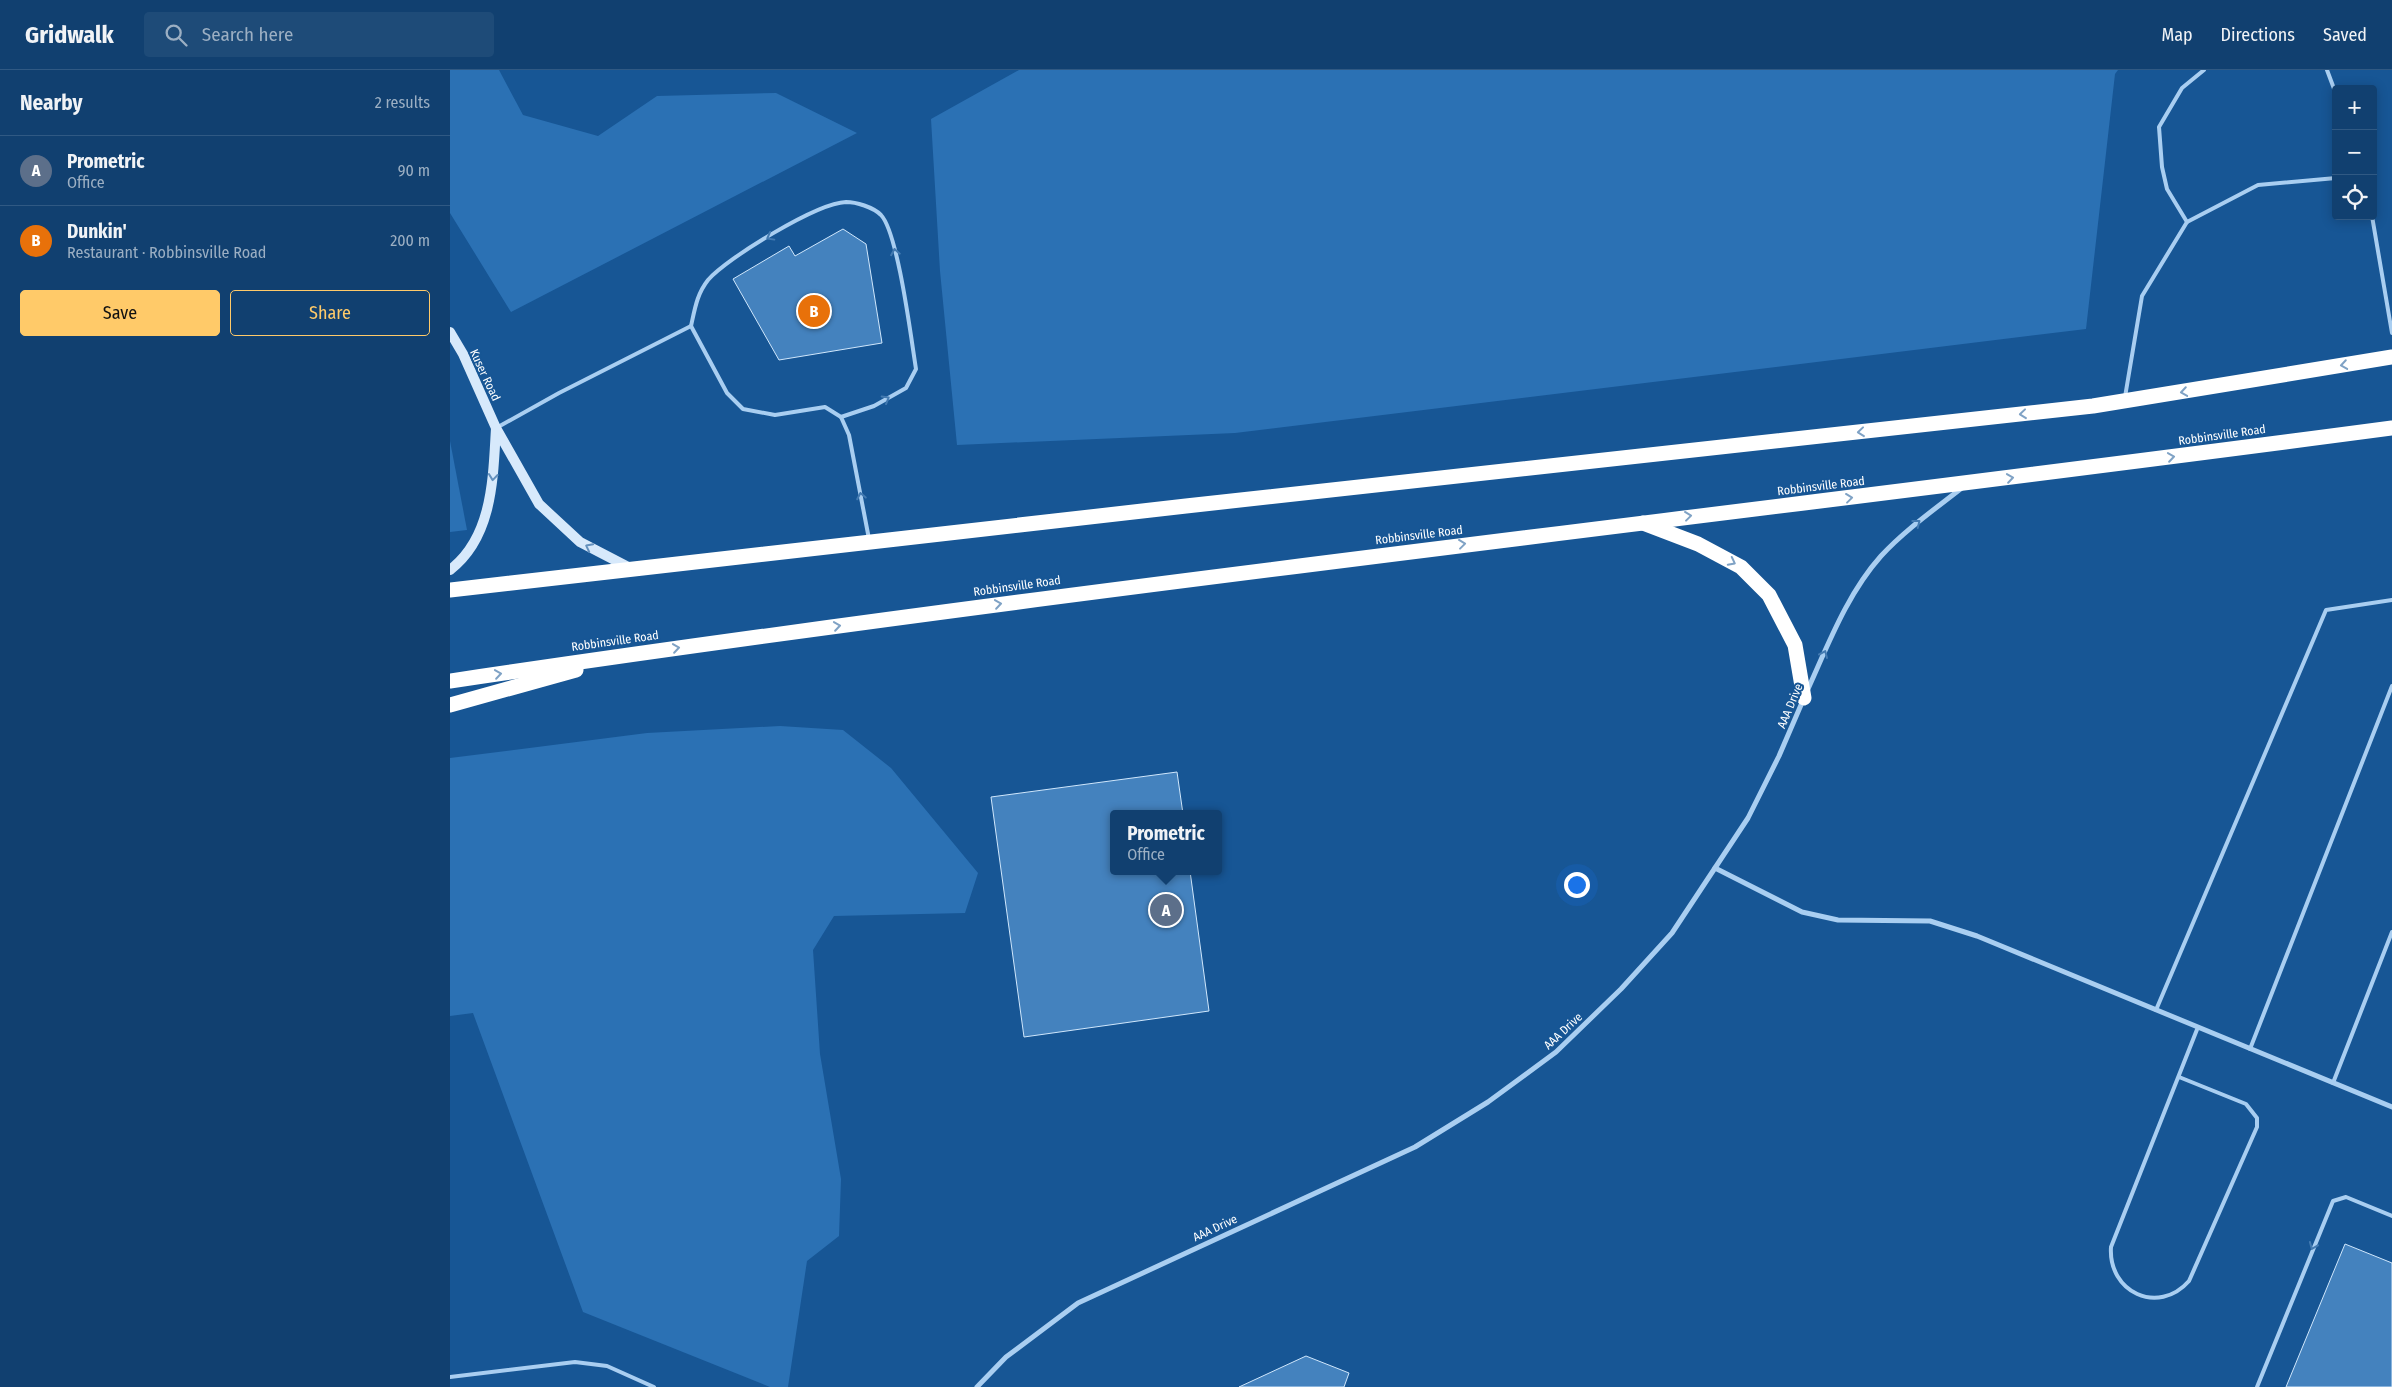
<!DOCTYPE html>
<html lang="en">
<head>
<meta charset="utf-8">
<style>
	body { margin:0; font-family:"Fira Sans Condensed",sans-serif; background:#1e4b78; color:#f1f3f6 }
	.controls { position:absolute; right:15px; top:15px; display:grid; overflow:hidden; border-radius:5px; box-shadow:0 2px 12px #0003 }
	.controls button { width:45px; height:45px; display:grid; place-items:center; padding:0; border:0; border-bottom:1px solid #305983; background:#114070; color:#f1f3f6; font:25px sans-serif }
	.you { position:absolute; left:1126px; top:814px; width:18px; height:18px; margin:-12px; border:4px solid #fff; border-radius:50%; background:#1a73e8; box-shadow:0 0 0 8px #1a73e833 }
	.badge { display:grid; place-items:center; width:32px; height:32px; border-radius:50%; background:#ffca69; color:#fff; font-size:16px; font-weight:700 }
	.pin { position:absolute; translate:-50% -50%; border:2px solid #fff; box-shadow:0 1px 5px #0006 }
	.popup { position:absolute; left:660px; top:740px; width:112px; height:65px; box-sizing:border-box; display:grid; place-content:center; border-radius:5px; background:#114070; filter:drop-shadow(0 1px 4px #0005); font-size:16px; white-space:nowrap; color:#9cafc3 }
	.popup b { font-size:19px; color:#f1f3f6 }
	.popup::after { content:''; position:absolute; left:50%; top:100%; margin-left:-10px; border:10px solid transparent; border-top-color:#114070 }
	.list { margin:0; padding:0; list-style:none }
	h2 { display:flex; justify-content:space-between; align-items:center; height:65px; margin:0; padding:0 20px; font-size:21px }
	h2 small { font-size:16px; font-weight:400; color:#9cafc3 }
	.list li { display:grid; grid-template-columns:32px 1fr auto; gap:15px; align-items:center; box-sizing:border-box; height:70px; padding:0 20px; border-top:1px solid #305983 }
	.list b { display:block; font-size:19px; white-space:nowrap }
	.list p { margin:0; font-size:16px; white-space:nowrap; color:#9cafc3 }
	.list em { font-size:16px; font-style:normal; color:#9cafc3 }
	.actions { display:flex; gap:10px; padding:15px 20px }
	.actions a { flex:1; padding:11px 0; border:1px solid #ffca69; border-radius:5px; text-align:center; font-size:18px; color:#ffca69 }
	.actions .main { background:#ffca69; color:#111 }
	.icon { flex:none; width:28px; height:28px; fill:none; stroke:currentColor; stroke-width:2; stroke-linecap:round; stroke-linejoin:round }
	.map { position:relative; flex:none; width:1942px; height:1317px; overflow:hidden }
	header { display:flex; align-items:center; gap:30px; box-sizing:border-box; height:70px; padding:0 25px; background:#114070; border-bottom:1px solid #305983 }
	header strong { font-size:24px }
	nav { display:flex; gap:28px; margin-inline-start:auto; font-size:18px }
	.search { width:350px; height:45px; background:#1e4b78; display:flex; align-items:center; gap:12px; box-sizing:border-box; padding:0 18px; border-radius:5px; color:#9cafc3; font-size:19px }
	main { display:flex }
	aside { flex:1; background:#114070 }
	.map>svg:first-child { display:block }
	.green { fill:#2b71b4 }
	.building { fill:#4482be; stroke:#d0e7fc }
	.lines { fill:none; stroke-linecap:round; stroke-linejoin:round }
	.lane { stroke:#a9cef1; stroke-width:4 }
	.street { stroke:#a9cef1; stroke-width:5 }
	.secondary { stroke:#d7e9fb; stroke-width:10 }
	.highway { stroke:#fff; stroke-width:15 }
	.oneway { stroke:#437ab1 }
	.oneway2 { stroke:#7fa2c5 }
	.oneway3 { stroke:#6491be }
	.labels { text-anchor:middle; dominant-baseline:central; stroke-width:4; stroke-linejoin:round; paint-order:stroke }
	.street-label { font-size:12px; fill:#fff; stroke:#175695 }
</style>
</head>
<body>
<header>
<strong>Gridwalk</strong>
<div class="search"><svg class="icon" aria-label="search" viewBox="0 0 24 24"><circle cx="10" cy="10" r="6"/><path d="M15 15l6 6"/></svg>Search here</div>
<nav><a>Map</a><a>Directions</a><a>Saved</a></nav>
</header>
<main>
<aside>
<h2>Nearby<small>2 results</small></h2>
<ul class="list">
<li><span class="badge" style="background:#5c6f8a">A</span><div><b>Prometric</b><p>Office</p></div><em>90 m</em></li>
<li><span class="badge" style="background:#e8710a">B</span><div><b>Dunkin'</b><p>Restaurant · Robbinsville Road</p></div><em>200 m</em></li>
</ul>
<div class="actions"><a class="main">Save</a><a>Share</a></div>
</aside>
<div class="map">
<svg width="1942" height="1317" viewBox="0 0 1942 1317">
	<rect width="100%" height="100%" fill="#175695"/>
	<g class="green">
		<polygon points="0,0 49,0 73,45 148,66 207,26 326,23 407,63 61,242 0,143"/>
		<polygon points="569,0 1668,0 1665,4 1636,259 785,363 507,375 490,201 481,49"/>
		<polygon points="0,371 17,460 0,462"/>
		<polygon points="330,656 393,660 441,698 528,803 515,843 384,846 363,880 370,984 391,1109 389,1166 357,1191 338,1317 320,1317 133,1242 23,943 0,946 0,688 197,663"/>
	</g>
	<g class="building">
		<polygon points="393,159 416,174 432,273 329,290 283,209 339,176 345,186"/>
		<polygon points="727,702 733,744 664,744 664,801 740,801 759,941 574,967 541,727"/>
		<polygon points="1895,1174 1942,1193 1942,1317 1836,1317"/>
		<polygon points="856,1286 899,1303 894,1317 789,1317"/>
	</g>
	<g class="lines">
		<g class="lane">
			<polyline points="1877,0 1886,24"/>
			<polyline points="1922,146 1942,263"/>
			<polyline points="1737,152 1717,119 1712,97 1709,57 1732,18 1754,0"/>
			<path d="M241,256C245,238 247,224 258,210C277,188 367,133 396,132C406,132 423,137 431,145C448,163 461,268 466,299L456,318L424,336L391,347"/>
			<polyline points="1675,327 1692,226 1737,152 1808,115 1886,108"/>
			<polyline points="48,357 109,323 241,256 277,323 293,339 325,345 375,337 391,347 399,365 419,469"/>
			<polyline points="1706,940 1876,540 1942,530"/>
			<polyline points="1800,979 1942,616"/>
			<path d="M1729,1007L1796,1034L1807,1048V1057L1739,1211C1708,1246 1658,1222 1661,1177L1748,957"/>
			<polyline points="1883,1013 1942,862"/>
			<polyline points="0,1307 125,1292 157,1296 204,1317"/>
			<polyline points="1807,1317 1883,1131 1896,1127 1942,1146"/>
		</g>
		<g class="street">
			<path d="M1357,621C1378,575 1397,524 1431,486C1455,460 1485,439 1513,417"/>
			<polyline points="1265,798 1352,842 1388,850 1480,851 1527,866 1942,1037"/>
			<polyline points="527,1317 556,1287 628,1233 965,1077 1038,1032 1106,982 1171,919 1222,863 1298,748 1329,686 1354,628"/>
		</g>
		<g class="secondary">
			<polyline points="0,262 13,284 46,358 89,434 130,472 182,499"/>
			<path d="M0,500C43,467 43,408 46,358"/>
		</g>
		<g class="highway">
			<polyline points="1193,453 1248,474 1291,497 1319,525 1345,575 1354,628"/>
			<polyline points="0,520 736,436 1643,336 1942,287"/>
			<path d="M0,611C646,515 1295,444 1942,358"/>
			<polyline points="0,635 126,600"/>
		</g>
	</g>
	<defs><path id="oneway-chevron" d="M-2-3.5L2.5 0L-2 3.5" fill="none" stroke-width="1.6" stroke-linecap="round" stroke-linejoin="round" transform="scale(1.25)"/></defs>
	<g class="oneway">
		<use href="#oneway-chevron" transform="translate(320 167) rotate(151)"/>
		<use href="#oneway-chevron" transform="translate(445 182) rotate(-100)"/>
		<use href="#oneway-chevron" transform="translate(436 329) rotate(-30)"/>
		<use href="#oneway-chevron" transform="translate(411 426) rotate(-101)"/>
		<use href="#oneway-chevron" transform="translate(1467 453) rotate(-38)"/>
		<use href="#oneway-chevron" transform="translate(1374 584) rotate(-66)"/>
		<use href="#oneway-chevron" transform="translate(1863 1176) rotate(112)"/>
	</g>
	<g class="oneway2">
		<use href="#oneway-chevron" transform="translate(1894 295) rotate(171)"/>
		<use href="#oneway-chevron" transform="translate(1734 322) rotate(171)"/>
		<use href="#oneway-chevron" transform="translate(1573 344) rotate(174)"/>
		<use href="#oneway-chevron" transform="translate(1411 362) rotate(174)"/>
		<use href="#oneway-chevron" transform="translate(1721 387) rotate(-8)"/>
		<use href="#oneway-chevron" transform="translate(1560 408) rotate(-8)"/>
		<use href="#oneway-chevron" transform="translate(1399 428) rotate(-7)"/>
		<use href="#oneway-chevron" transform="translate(1238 446) rotate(-7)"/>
		<use href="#oneway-chevron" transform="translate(1012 474) rotate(-7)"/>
		<use href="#oneway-chevron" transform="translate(1282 492) rotate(27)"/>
		<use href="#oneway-chevron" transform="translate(548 534) rotate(-8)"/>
		<use href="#oneway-chevron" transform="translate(387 556) rotate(-8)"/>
		<use href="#oneway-chevron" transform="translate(226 578) rotate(-8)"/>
		<use href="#oneway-chevron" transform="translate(48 604) rotate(-8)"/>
	</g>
	<g class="oneway3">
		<use href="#oneway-chevron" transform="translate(43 407) rotate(96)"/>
		<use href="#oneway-chevron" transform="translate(139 477) rotate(-153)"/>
	</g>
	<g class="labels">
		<g class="street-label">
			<text transform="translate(35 305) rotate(65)">Kuser Road</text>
			<text transform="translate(1772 365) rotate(-8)">Robbinsville Road</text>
			<text transform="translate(1371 416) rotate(-7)">Robbinsville Road</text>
			<text transform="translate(969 465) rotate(-7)">Robbinsville Road</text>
			<text transform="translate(567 516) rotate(-8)">Robbinsville Road</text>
			<text transform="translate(165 571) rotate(-8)">Robbinsville Road</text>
			<text transform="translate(1340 636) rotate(-67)">AAA Drive</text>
			<text transform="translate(1113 961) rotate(-43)">AAA Drive</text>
			<text transform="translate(765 1158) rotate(-25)">AAA Drive</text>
		</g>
	</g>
</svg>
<div class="controls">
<button>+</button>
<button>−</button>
<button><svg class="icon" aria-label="locate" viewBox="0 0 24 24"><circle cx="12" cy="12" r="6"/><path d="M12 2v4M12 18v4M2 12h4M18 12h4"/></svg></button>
</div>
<div class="you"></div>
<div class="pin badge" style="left:716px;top:840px;background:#5c6f8a">A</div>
<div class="popup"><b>Prometric</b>Office</div>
<div class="pin badge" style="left:364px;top:241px;background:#e8710a">B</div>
</div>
</main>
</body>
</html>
